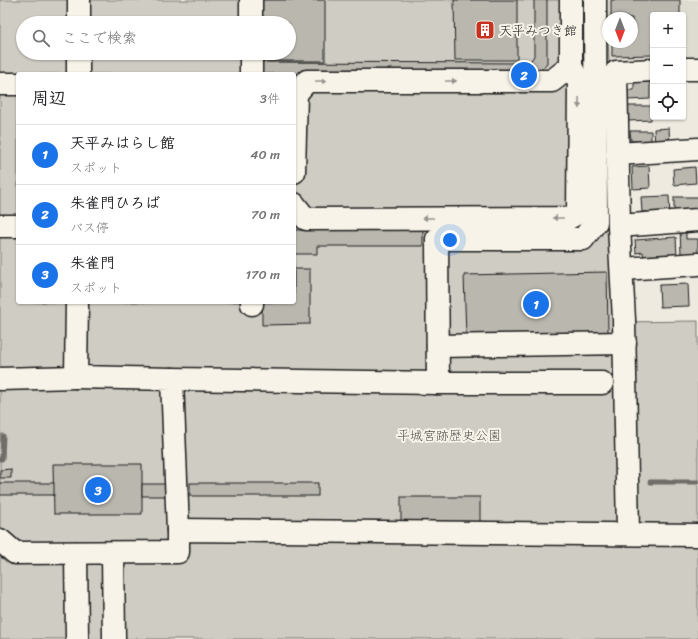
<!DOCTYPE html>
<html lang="ja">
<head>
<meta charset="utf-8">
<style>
	body { margin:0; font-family:Sriracha,"Klee One",sans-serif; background:#f6f6f6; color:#202124 }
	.controls { position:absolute; right:12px; top:12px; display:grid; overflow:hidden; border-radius:4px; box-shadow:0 1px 3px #0004 }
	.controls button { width:36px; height:36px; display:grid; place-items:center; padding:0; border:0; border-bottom:1px solid #e0e0e0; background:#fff; color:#202124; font:20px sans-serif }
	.compass { position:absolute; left:602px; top:12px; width:36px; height:36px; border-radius:50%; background:#fff; box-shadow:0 1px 3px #0004; rotate:180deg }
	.you { position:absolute; left:450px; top:240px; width:14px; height:14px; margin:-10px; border:3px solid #fff; border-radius:50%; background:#1a73e8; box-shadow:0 0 0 6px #1a73e833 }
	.badge { display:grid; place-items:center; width:26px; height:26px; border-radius:50%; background:#1a73e8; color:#fff; font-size:13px; font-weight:700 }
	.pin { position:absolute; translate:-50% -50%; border:2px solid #fff; box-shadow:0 1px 4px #0006 }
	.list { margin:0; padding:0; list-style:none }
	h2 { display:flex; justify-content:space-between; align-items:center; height:52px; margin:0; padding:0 16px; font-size:17px }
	h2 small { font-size:13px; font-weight:400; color:#757577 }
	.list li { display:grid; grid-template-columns:26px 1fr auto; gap:12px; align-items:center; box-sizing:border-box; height:60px; padding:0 16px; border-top:1px solid #e0e0e0 }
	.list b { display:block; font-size:15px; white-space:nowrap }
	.list p { margin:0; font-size:13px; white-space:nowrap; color:#757577 }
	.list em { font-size:13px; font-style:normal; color:#757577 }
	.icon { flex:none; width:22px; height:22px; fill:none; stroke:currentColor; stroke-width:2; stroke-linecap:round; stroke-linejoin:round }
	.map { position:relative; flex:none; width:698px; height:639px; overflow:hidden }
	.search { position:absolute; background:#fff; box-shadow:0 1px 3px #0004; left:16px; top:16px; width:280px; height:44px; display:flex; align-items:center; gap:10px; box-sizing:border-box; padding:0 14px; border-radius:22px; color:#757577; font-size:15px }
	.panel { position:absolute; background:#fff; box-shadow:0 1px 3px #0004; left:16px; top:72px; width:280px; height:232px; border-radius:4px }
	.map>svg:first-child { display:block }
	.built { fill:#dedbd1 }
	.green { fill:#cfccc3; stroke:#767470; fill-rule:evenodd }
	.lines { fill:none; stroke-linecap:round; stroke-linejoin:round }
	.stream { stroke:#6f6d69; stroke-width:5 }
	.building { fill:#bab7af; stroke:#1c1c1c }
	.minor-casing { stroke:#1c1c1c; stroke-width:25 }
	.minor { stroke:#f7f3e8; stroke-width:22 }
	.oneway { fill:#94928c }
	.labels { text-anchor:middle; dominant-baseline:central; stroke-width:4; stroke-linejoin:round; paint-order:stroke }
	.poi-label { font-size:13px; fill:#1c1c1c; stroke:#f7f3e8; text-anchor:start }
	.park-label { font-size:13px; fill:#52514e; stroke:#f7f3e8 }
</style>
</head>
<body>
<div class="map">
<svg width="698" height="639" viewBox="0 0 698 639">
	<rect width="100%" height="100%" fill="#eeeae0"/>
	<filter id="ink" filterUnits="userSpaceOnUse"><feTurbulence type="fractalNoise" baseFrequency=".025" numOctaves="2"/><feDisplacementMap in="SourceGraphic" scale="8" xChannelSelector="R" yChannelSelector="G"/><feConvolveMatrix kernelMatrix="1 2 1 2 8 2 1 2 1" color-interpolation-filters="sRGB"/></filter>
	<g filter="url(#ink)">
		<polygon class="built" points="606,0 698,0 698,60 683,60 683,15 653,15 653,60 609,60 608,42 632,42 632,18 608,18 608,42"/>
		<path class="green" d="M0,0H606L609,60L612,75L618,322L698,321V639H0ZM23,23H289V53H23ZM18,74H294V302H18Z"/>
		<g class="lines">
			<g class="stream">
				<polyline points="0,459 2,459 3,436"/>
				<polyline points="650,482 698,482"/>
			</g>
		</g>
		<g class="building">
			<polygon points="261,0 325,0 325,61 261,61 261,53 289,53 289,23 261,23"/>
			<polygon points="454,0 517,0 517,60 455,60"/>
			<polygon points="534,0 547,0 547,63 535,76 294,76 294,74 262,74 262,62 529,63 534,56"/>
			<polygon points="611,0 680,0 680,15 653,15 653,55 612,56 612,42 632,42 632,18 611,18"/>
			<polygon points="634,82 650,82 650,99 627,100 627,90 634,90"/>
			<polygon points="628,106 651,106 651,120 628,121"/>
			<polygon points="669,128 670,147 655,148 654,129"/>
			<polygon points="630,131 651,131 651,149 641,149 641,141 631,141"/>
			<polygon points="649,166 650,188 633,189 632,167"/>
			<polygon points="695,167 696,183 674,185 673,169"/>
			<polygon points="669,196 670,217 649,219 648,212 642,212 641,197"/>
			<rect x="674" y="197" width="24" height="17"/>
			<polygon points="294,230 423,230 423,246 317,246 317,254 294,254"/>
			<polygon points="680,230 686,230 686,239 698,239 698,258 690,254 681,254"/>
			<polygon points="676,237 677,256 644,259 643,252 636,253 635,240"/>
			<polygon points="294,269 310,269 310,324 262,325 262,302 294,302"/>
			<polygon points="607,272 608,332 466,336 464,275"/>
			<polygon points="688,284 689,306 660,307 659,285"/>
			<polygon points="53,464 142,464 142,514 54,514"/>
			<polygon points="11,469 11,478 0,478 0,470"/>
			<rect x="0" y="483" width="54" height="12"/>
			<rect x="190" y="483" width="128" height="13"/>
			<rect x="142" y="484" width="25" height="12"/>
			<rect x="401" y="497" width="79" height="25"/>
		</g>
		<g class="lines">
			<g class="minor-casing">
				<g id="minor">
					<polyline points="79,23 79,0"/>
					<polyline points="251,23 251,0"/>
					<polyline points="683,69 698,69"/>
					<polyline points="78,74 78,53"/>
					<polyline points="251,74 251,53"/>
					<polyline points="0,84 18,84"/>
					<polyline points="617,154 698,149"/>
					<polyline points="294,172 296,94 307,81 552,81 571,66"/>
					<polyline points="294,204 306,219 569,218 578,213 579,83 571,66 571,0"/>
					<polyline points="0,226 18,226"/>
					<polyline points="619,226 698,220"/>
					<polyline points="623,269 698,264"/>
					<polyline points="77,302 76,377 172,379 178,530"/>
					<polyline points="252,304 252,302"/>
					<polyline points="438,346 625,343"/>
					<polyline points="0,379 76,377"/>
					<polyline points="172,379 438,383 602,383"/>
					<polyline points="438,383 437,239 583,239 596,222 595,0"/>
					<polyline points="628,533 624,320 619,226 616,72 653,70"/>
					<polyline points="0,540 15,553 178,552 178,530 698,535"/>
					<polyline points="76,553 77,639"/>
					<polyline points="113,553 114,639"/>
				</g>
			</g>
			<use href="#minor" class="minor"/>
		</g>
		<defs><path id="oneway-solid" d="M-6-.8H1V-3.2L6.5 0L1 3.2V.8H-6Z"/></defs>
		<g class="oneway">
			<use href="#oneway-solid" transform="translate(321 81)"/>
			<use href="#oneway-solid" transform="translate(451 81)"/>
			<use href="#oneway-solid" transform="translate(579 103) rotate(91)"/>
			<use href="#oneway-solid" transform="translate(428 218) rotate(180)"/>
			<use href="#oneway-solid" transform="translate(558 218) rotate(180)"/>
		</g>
	</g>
	<defs>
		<g id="building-square" transform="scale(1)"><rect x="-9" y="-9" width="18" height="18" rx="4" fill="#c8321e" stroke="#f7f3e8"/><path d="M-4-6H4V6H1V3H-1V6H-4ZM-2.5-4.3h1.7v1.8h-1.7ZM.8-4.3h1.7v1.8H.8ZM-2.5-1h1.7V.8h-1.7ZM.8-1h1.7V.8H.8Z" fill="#fff"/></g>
	</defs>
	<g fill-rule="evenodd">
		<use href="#building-square" x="485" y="30"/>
	</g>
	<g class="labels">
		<g class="poi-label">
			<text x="499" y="30">天平みつき館</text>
		</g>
		<g class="park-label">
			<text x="449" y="435">平城宮跡歴史公園</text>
		</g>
	</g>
</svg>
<div class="controls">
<button>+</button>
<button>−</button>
<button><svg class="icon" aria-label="locate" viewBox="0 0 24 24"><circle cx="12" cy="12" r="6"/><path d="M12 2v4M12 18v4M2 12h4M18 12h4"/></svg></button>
</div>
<svg class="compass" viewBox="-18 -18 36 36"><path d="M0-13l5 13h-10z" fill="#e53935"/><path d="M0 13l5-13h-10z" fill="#757577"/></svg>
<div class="you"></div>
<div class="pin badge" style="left:536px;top:304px">1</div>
<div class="pin badge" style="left:524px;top:75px">2</div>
<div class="pin badge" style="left:98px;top:490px">3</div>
<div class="search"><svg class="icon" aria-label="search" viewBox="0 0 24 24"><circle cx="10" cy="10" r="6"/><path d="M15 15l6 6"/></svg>ここで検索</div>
<section class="panel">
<h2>周辺<small>3件</small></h2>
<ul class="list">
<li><span class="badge">1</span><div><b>天平みはらし館</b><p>スポット</p></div><em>40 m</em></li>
<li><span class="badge">2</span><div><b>朱雀門ひろば</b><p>バス停</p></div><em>70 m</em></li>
<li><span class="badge">3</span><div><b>朱雀門</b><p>スポット</p></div><em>170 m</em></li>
</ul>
</section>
</div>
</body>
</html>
